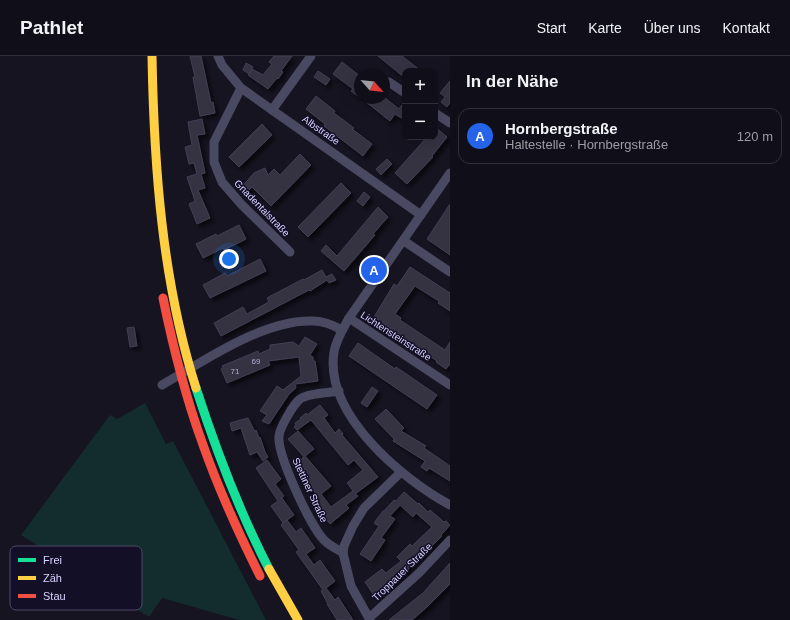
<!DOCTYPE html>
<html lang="de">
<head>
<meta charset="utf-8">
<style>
	body { margin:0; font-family:Helvetica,sans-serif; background:#191822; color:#f1f3f6 }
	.controls { position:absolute; right:12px; top:12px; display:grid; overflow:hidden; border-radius:8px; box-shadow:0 4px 16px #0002 }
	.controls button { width:36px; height:36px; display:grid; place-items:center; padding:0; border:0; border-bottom:1px solid #302f38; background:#100f19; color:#f1f3f6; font:20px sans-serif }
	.compass { position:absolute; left:354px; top:12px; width:36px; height:36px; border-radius:50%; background:#100f19; box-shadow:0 4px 16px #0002; rotate:117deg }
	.you { position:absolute; left:229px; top:203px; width:14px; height:14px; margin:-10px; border:3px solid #fff; border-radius:50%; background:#1a73e8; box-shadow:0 0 0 6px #1a73e833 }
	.badge { display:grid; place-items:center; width:26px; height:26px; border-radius:50%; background:#2563eb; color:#fff; font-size:13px; font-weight:700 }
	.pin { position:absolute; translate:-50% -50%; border:2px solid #fff; box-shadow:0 1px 4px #0006 }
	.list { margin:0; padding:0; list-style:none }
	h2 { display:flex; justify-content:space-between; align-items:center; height:52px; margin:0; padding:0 16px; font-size:17px }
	h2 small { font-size:13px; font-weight:400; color:#9c9ca2 }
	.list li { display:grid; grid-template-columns:26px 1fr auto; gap:12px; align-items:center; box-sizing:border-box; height:56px; margin:0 8px 8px; padding:0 8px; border:1px solid #302f38; border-radius:12px }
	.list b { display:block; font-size:15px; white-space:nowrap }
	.list p { margin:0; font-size:13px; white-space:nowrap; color:#9c9ca2 }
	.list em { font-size:13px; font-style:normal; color:#9c9ca2 }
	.map { position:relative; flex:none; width:450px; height:564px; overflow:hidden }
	header { display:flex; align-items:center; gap:24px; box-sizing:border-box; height:56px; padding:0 20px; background:#100f19; border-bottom:1px solid #302f38 }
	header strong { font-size:19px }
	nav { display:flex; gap:22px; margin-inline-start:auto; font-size:14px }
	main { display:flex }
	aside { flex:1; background:#100f19 }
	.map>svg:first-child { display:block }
	.green { fill:#132c2d }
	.building { fill:#343243; stroke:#433f54; filter:url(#shadow) }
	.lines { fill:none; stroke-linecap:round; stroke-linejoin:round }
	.street { stroke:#4a4962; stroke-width:9 }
	.fast { stroke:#16e098; stroke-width:9 }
	.slow { stroke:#ffcf43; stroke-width:9 }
	.jam { stroke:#f24e42; stroke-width:9 }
	.labels { text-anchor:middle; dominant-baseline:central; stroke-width:3; stroke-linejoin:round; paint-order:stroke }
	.number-label { font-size:8px; fill:#b0acd0 }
	.street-label { font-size:10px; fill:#d9d4ff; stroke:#130f26 }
	.key { fill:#130f26; stroke:#4e4a67; stroke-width:1 }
	.key-label { font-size:11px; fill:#d9d4ff }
</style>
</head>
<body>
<header>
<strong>Pathlet</strong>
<nav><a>Start</a><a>Karte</a><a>Über uns</a><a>Kontakt</a></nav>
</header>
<main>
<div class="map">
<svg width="450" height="564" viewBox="0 0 450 564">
	<defs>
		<filter id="shadow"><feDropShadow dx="3.5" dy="3.5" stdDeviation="2" flood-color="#0009"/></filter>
	</defs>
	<rect width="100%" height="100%" fill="#161421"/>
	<polygon class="green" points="145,347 166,388 173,385 266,564 239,564 162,542 149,561 21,479 110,359 117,363"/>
	<g class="building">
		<polygon points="190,0 201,0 211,47 213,46 215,57 200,60 193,21 195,21"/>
		<polygon points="274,0 292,0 281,15 283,16 278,23 277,22 268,33 248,19 252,13 263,19 272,8 269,6"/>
		<polygon points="378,0 402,0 421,15 405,15 405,22"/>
		<polygon points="342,6 360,20 360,42 351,35 353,33 333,18"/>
		<polygon points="246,7 253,11 249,18 243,14"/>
		<polygon points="318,15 330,23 326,29 314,21"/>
		<polygon points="450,25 450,47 447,51 441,46 445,41 440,37"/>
		<polygon points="316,40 335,55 334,57 354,72 352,73 372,88 363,100 324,70 325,68 306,53"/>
		<polygon points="361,42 385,42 399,53 405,45 405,57 401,62 395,58 390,65"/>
		<polygon points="202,63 205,78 197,79 205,117 201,118 205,132 198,134 210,162 197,168 189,148 195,145 187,121 197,118 194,107 189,108 185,91 192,89 188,66"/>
		<polygon points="262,68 272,79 239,111 229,101"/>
		<polygon points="435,71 447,81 432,100 433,101 407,128 395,117 427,81 435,81"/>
		<polygon points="300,98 311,109 271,150 252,131 246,137 241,132 254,117 265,112 268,119 274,113 280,119"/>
		<polygon points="387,103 392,108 381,119 376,113"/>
		<polygon points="341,127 351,137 308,181 298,171"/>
		<polygon points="364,136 370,141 363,150 357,145"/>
		<polygon points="450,148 450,199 427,183"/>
		<polygon points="378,151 388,161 373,178 375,179 344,215 321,195 326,189 337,200"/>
		<polygon points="239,169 246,183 224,194 223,192 203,202 196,188 216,178 217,180"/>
		<polygon points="260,203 266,215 210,242 203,229 225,217 227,220"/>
		<polygon points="410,211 450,237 450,255 438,247 439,245 415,230 395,258 401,262 400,264 445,294 450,286 450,308 446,313 436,306 437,305 374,261 394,228 397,230"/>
		<polygon points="322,214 326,221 332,218 336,224 329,227 327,224 310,235 309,234 221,280 214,267 243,251 247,258 269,246 267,242 303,223 304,224"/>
		<polygon points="134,271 137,290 130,291 127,272"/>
		<polygon points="305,281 317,288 310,299 313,301 313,305 315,305 318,325 295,328 296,332 289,338 269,368 262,365 267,359 260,355 277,330 283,334 301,320 299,301 268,305 270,309 227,327 221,313 223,312 222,310 258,295 259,298 270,293 270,289 293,286 299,290"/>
		<polygon points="358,287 395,313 396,311 437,339 427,353 349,300"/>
		<polygon points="372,331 378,335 367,351 361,347"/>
		<polygon points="320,349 328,359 324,362 335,377 339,373 343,378 342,379 378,421 355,438 358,440 346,449 349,452 330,468 322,458 325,456 314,443 318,440 303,421 307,417 299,405 304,401 288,383 298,375 314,393 305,400 331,430 321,438 331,451 353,435 354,436 347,427 363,414 354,404 348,409 311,364 297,374 294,371 296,369 295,367 301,363 300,362 306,357 307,359"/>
		<polygon points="386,353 404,372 401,375 426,390 424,392 450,410 450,425 429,412 427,415 421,411 425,405 393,385 394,383 375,363"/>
		<polygon points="248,362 255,376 256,374 259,382 260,381 265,396 268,401 263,405 257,396 250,399 241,372 232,375 230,367"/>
		<polygon points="267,404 281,423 275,428 284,440 280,443 282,442 294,459 287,464 296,476 301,472 315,492 306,498 314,509 320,504 335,525 326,532 335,544 338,541 353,564 337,564 327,548 328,548 321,535 323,534 296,496 299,494 281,469 287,464 283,467 271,450 278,445 256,412"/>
		<polygon points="404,436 418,448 419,447 428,456 430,454 444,466 446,465 450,469 441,479 442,480 422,500 419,502 418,501 408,511 409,513 386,531 384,529 373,538 365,526 382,513 386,517 401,505 397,501 410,488 412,490 432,471 416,457 413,461 400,449 390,460 395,463 381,482 385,484 371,505 360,498 379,470 374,467 383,455 384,455 394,444 396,445"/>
		<polygon points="450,507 450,528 426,552 412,564 389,564 423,537"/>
	</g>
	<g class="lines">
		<g class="street">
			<polyline points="218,0 222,9 241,32 421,159"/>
			<polyline points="389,26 405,37"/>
			<polyline points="241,32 214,86 214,106 222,126 241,148 290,196"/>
			<polyline points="272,54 311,0"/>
			<polyline points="435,57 450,67"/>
			<path d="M450,117L349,262C343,273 336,284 334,296C324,358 402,423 450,449"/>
			<polyline points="404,185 450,216"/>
			<polyline points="349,262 450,329"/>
			<path d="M162,329C204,305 264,263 313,265C324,265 333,269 342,274"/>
			<path d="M339,335C329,337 308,337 300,343C293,349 280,371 279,380C277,399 311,472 325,485C330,490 337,493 343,497"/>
			<polyline points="369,562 419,517 450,484"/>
			<polyline points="370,564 351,530 343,497 344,490 353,470 364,452 401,416"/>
		</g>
		<path class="fast" d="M196,332C216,394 239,455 269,513"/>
		<g class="slow">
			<path d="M152,0C154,111 162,225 196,332"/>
			<polyline points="269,513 298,564"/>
		</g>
		<path class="jam" d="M163,242C173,291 185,339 202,386C218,432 238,476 260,520"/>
	</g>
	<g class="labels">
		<g class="number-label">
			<text x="256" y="305">69</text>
			<text x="235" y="315">71</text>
		</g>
		<g class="street-label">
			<text transform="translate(321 74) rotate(35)">Albstraße</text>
			<text transform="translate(262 152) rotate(46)">Gnadentalstraße</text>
			<text transform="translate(396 280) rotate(33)">Lichtensteinstraße</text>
			<text transform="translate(310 434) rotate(65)">Stettiner Straße</text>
			<text transform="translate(402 516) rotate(-44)">Troppauer Straße</text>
		</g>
	</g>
	<rect x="10" y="490" width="132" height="64" rx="6" class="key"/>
	<rect x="18" y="502" width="18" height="4" fill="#16e098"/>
	<rect x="18" y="520" width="18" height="4" fill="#ffcf43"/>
	<rect x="18" y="538" width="18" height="4" fill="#f24e42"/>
	<g class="key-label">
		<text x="43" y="508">Frei</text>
		<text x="43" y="526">Zäh</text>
		<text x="43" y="544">Stau</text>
	</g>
</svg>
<div class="controls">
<button>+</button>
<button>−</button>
</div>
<svg class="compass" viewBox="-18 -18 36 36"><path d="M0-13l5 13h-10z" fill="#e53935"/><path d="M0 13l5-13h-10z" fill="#9c9ca2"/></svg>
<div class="you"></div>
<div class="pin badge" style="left:374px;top:214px">A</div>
</div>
<aside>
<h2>In der Nähe<small></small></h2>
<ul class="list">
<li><span class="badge">A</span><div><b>Hornbergstraße</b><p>Haltestelle · Hornbergstraße</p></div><em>120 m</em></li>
</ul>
</aside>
</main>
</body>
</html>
